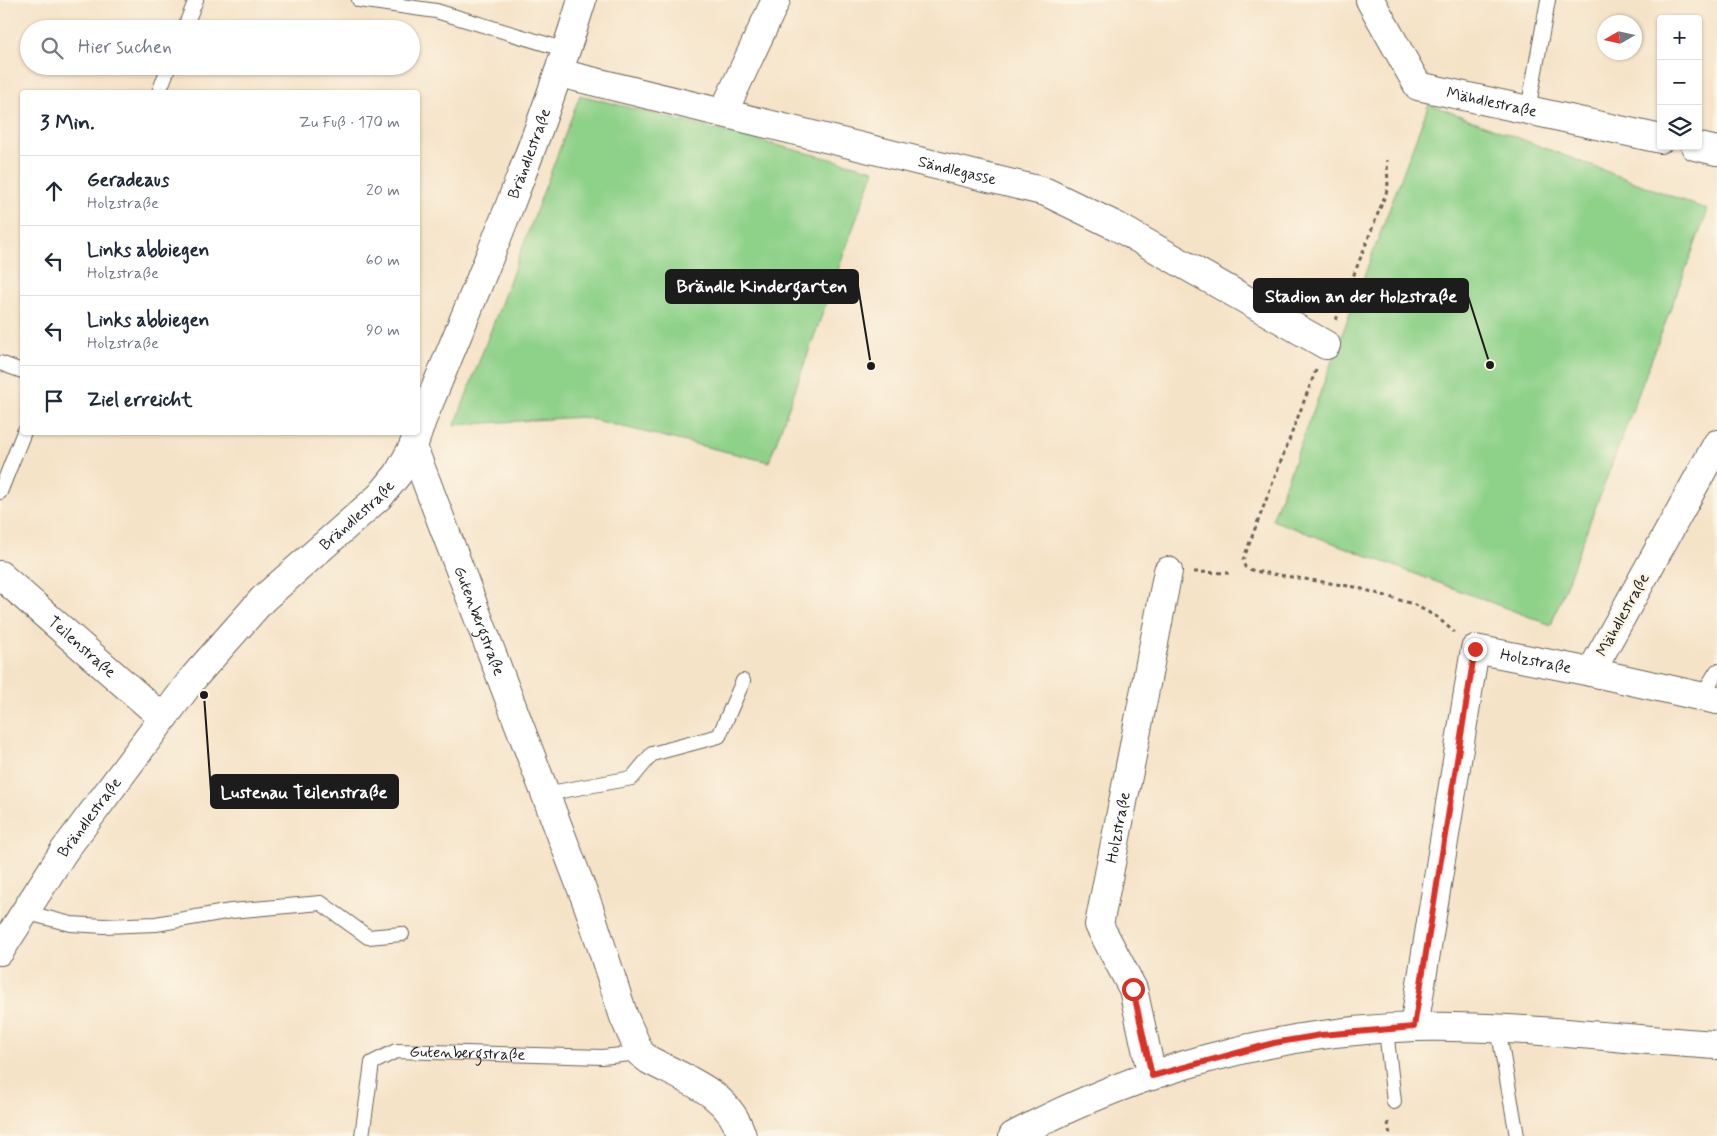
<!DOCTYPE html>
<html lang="de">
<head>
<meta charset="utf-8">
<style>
	body { margin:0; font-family:Mynerve,sans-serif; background:#f6f6f7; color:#1f2937 }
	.controls { position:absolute; right:15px; top:15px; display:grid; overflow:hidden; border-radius:5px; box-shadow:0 1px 4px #0004 }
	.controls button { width:45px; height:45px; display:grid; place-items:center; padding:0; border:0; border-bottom:1px solid #e0e1e3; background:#fff; color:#1f2937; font:25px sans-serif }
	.compass { position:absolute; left:1597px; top:15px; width:45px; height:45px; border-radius:50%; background:#fff; box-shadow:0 1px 4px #0004; rotate:261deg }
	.stop { position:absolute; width:15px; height:15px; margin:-11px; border:4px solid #d93025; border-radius:50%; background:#fff }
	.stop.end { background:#d93025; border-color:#fff; box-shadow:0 1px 5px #0008 }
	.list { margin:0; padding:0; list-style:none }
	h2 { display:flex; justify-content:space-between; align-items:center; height:65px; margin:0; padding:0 20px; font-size:21px }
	h2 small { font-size:16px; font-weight:400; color:#747a83 }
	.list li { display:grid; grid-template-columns:32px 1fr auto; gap:15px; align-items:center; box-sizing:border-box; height:70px; padding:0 20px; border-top:1px solid #e0e1e3 }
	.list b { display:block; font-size:19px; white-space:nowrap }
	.list p { margin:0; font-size:16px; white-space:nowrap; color:#747a83 }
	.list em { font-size:16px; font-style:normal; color:#747a83 }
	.icon { flex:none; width:28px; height:28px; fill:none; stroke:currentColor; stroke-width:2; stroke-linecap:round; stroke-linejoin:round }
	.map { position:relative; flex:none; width:1717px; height:1136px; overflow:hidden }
	.search { position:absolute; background:#fff; box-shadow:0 1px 4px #0004; left:20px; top:20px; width:400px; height:55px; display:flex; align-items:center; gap:12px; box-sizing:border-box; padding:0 18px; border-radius:28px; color:#747a83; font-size:19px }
	.panel { position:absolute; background:#fff; box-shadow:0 1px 4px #0004; left:20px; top:90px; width:400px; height:345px; border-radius:5px }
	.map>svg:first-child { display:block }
	.green { fill:#8ed189; stroke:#557652 }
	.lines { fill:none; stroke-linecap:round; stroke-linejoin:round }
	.lane-casing { stroke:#686258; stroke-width:16 }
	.street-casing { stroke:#686258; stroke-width:30 }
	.path { stroke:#686258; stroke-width:3; stroke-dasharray:4 4; stroke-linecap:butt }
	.lane { stroke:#fff; stroke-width:14 }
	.street { stroke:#fff; stroke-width:28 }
	.route { stroke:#d93025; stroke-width:6 }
	.labels { text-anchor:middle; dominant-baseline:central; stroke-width:5; stroke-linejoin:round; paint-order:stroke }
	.street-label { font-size:16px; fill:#1c1c1c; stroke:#fcf5e5 }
	.leader { fill:none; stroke:#1c1c1c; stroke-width:2 }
	.callout-dot { fill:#1c1c1c; stroke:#fcf5e5; stroke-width:2 }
	.callout { fill:#1c1c1c; stroke:#1c1c1c; stroke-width:2 }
	.callout-label { font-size:18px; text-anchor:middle; font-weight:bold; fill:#fff }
</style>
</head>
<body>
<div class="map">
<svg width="1717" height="1136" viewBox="0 0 1717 1136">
	<rect width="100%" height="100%" fill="#fcf5e5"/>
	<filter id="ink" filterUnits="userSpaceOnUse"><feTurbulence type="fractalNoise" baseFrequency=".02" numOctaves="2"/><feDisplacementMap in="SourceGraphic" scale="10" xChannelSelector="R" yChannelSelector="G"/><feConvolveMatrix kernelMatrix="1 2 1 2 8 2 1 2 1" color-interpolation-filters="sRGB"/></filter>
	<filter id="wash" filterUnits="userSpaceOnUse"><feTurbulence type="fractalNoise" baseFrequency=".0096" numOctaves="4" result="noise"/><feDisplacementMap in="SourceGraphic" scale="20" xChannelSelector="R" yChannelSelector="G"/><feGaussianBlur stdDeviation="1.12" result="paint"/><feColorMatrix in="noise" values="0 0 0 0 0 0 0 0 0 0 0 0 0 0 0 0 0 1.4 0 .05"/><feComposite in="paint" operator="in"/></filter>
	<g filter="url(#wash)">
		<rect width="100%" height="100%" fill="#f5e3c8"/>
		<g class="green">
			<polygon points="580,95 874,170 769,462 582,417 455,425"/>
			<polygon points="1429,104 1708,210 1551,625 1272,520"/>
		</g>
	</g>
	<g filter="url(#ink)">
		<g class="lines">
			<g class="lane-casing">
				<g id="lane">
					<polyline points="359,0 436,11 566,50"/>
					<polyline points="184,29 196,0"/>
					<polyline points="159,92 169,66"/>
					<polyline points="1528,110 1548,0"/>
					<polyline points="0,363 22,371"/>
					<polyline points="0,492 24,432"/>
					<polyline points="1701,697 1717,671"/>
					<polyline points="545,794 632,778 652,754 719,736 743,681"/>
					<polyline points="24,912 71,924 104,926 156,924 231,911 321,903 368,937 402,934"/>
					<polyline points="1498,1028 1517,1136"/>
					<polyline points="1386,1030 1394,1102"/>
					<path id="s1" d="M362,1136L372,1063L396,1051L602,1057L640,1053"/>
				</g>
			</g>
			<g class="street-casing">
				<g id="street">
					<path id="s2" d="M1370,0L1418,86L1661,139"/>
					<path id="s3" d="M559,73L1046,192L1116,226L1326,345"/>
					<polyline points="723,113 776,0"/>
					<polyline points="1695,146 1717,151"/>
					<polyline points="1717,444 1591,672 1717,700"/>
					<path id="s4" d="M413,447L589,908L624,1017L640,1053L649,1060C686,1080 729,1092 742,1136"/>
					<path id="s5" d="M0,575L163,718"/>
					<path id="s6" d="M0,951L64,851L194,677L263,599L380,496L398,474L413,447L422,420C480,282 538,143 582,0"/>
					<path id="s7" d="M1414,1027L1475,649L1591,672"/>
					<path id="s8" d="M1152,1076L1133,989L1099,925L1168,571"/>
					<path d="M1013,1136C1135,1070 1277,1031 1415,1027C1516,1025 1617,1039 1717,1045"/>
				</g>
			</g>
			<g class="path">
				<polyline points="1336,320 1388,188 1387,160"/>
				<polyline points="1316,370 1243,560 1245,567 1254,571 1355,587 1413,604 1437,617 1454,632"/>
				<polyline points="1194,572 1229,573"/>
				<polyline points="1388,1122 1390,1136"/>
			</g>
			<use href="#lane" class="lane"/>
			<use href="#street" class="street"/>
		</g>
	</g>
	<g class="lines" filter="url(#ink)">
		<polyline class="route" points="1133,989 1152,1076 1274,1043 1321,1035 1414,1027 1475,649"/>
	</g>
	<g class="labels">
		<g class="street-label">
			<text stroke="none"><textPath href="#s2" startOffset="174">Mähdlestraße</textPath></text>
			<text stroke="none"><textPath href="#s6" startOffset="971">Brändlestraße</textPath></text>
			<text stroke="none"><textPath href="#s3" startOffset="410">Sändlegasse</textPath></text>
			<text stroke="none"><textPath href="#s6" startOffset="566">Brändlestraße</textPath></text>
			<text transform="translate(1623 615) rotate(-61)">Mähdlestraße</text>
			<text stroke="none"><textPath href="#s4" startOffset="186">Gutenbergstraße</textPath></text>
			<text stroke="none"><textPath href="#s5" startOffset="109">Teilenstraße</textPath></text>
			<text stroke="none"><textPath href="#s7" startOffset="445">Holzstraße</textPath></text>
			<text stroke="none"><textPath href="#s6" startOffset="161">Brändlestraße</textPath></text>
			<text stroke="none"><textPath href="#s8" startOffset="261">Holzstraße</textPath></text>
			<text stroke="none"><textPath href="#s1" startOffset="172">Gutenbergstraße</textPath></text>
		</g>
	</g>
	<path class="leader" d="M871 366L858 286M1490 365L1468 296M204 695L211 792"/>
	<g class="callout-dot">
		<circle cx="871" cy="366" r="5"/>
		<circle cx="1490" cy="365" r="5"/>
		<circle cx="204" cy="695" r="5"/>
	</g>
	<g class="callout">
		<rect x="666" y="270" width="192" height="33" rx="5"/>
		<rect x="1254" y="279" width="214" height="33" rx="5"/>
		<rect x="211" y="775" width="187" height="33" rx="5"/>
	</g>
	<g class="callout-label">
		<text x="762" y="292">Brändle Kindergarten</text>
		<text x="1361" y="302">Stadion an der Holzstraße</text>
		<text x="304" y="798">Lustenau Teilenstraße</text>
	</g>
</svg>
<div class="controls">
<button>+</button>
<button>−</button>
<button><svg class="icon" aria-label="layers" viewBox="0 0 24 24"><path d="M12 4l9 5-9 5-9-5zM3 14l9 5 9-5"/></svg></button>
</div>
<svg class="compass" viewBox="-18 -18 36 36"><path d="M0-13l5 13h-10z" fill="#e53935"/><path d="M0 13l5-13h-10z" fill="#747a83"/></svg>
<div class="stop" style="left:1133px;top:989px"></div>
<div class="stop end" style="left:1475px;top:649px"></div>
<div class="search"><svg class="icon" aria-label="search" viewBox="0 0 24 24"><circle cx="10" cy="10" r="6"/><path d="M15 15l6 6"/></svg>Hier suchen</div>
<section class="panel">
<h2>3 Min.<small>Zu Fuß · 170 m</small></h2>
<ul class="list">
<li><svg class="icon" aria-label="ahead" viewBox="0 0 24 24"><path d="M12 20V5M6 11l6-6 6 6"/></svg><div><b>Geradeaus</b><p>Holzstraße</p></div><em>20 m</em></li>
<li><svg class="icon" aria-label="left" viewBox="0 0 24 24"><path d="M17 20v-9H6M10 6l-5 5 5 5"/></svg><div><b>Links abbiegen</b><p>Holzstraße</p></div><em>60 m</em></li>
<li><svg class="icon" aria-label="left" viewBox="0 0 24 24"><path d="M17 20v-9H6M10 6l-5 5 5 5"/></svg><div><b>Links abbiegen</b><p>Holzstraße</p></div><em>90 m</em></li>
<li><svg class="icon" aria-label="arrive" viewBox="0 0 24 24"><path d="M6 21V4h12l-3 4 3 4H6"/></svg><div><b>Ziel erreicht</b></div></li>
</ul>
</section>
</div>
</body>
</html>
